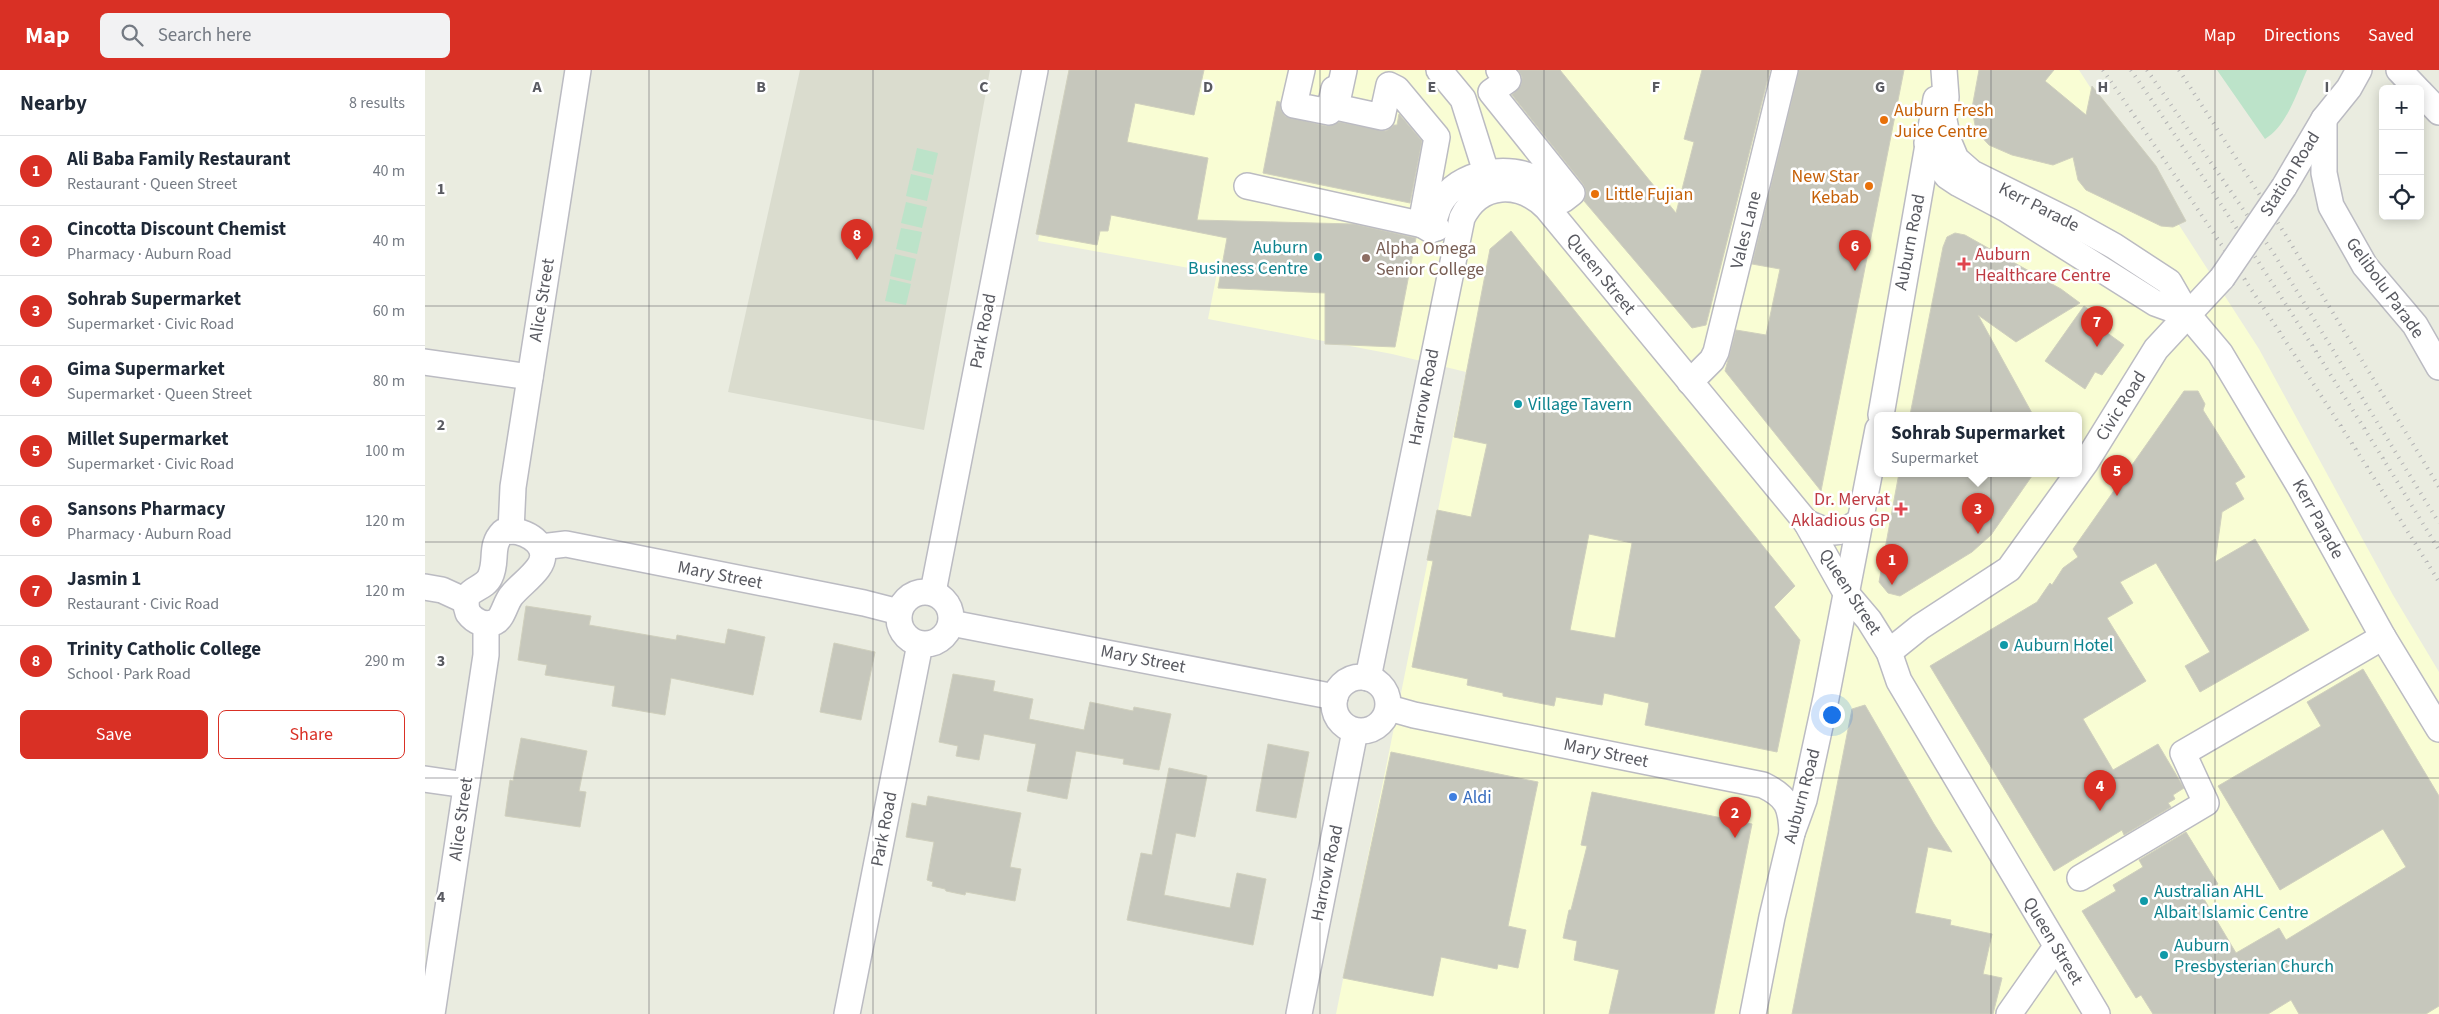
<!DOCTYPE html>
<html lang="en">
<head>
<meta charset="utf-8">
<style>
	body { margin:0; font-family:"Source Sans 3",sans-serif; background:#f2f2f3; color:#1f2937 }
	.controls { position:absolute; right:15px; top:15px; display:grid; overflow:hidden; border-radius:8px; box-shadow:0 2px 12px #0003 }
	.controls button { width:45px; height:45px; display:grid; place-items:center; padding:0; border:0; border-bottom:1px solid #e0e1e3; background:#fff; color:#1f2937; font:25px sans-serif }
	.you { position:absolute; left:1406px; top:644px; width:18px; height:18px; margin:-12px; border:4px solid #fff; border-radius:50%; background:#1a73e8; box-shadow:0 0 0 8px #1a73e833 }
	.badge { display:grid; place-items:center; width:32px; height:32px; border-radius:50%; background:#d93025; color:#fff; font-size:16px; font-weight:700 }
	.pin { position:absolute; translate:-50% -41px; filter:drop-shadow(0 1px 2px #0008) }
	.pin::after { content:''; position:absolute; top:26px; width:18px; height:15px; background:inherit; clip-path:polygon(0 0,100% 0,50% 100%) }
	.popup { position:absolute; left:1449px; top:342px; width:208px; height:65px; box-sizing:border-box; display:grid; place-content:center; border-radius:8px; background:#fff; filter:drop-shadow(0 1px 4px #0005); font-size:16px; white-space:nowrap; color:#747a83 }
	.popup b { font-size:19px; color:#1f2937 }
	.popup::after { content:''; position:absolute; left:50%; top:100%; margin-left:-10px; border:10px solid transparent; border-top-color:#fff }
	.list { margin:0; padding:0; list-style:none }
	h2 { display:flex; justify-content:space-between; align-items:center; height:65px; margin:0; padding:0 20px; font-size:21px }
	h2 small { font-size:16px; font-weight:400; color:#747a83 }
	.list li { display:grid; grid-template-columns:32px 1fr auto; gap:15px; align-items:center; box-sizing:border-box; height:70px; padding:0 20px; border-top:1px solid #e0e1e3 }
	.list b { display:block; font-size:19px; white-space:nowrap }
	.list p { margin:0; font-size:16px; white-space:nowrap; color:#747a83 }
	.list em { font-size:16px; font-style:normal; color:#747a83 }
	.actions { display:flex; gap:10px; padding:15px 20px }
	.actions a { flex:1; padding:11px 0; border:1px solid #d93025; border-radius:8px; text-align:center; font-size:18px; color:#d93025 }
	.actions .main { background:#d93025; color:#fff }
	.icon { flex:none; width:28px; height:28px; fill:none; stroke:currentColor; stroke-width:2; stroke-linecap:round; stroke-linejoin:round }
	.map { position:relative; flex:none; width:2014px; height:944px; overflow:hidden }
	header { display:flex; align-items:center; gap:30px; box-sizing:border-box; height:70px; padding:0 25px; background:#d93025; color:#fff }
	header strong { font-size:24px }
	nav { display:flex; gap:28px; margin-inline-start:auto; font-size:18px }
	.search { width:350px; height:45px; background:#f2f2f3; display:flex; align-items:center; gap:12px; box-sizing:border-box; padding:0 18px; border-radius:8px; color:#747a83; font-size:19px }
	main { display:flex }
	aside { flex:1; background:#fff }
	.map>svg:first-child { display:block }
	.commercial { fill:#f9fdd4; fill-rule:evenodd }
	.education { fill:#dadcce }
	.green { fill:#bce3c9 }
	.building { fill:#c6c7bc; stroke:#d0d0be; fill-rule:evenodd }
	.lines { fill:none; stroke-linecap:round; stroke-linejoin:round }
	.minor-casing { stroke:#bbbbc2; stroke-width:28 }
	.minor { stroke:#fff; stroke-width:25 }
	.rail { stroke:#b3b3b4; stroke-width:4; stroke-dasharray:1 6; stroke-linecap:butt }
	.minor-bridge-casing { stroke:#bbbbc2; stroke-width:28; stroke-linecap:butt }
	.minor-bridge { stroke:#fff; stroke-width:25 }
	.grid { fill:none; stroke:#595a61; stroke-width:1; stroke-opacity:0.55 }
	.food-dot { fill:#e8710a; stroke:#fff; stroke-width:2 }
	.culture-dot { fill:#0f9aa8; stroke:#fff; stroke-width:2 }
	.education-dot { fill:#8d6e63; stroke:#fff; stroke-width:2 }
	.health-dot { fill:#e0444e; stroke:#fff; stroke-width:2 }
	.shop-dot { fill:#3f7fe0; stroke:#fff; stroke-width:2 }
	.labels { text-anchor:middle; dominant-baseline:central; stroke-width:5; stroke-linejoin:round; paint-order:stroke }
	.food-label { font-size:18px; fill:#c56008; stroke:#fff; text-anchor:start }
	.street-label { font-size:18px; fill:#595a61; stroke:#fff }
	.culture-label { font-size:18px; fill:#0d838f; stroke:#fff; text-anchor:start }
	.education-label { font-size:18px; fill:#785e54; stroke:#fff; text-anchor:start }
	.health-label { font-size:18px; fill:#be3a42; stroke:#fff; text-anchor:start }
	.shop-label { font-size:18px; fill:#366cbe; stroke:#fff; text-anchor:start }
	.grid-label { font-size:16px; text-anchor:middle; font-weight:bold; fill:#595a61; stroke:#fff; stroke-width:5; stroke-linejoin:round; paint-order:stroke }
</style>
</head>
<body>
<header>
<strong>Map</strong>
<div class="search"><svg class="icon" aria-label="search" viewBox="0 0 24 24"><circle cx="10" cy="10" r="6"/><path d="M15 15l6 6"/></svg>Search here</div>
<nav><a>Map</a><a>Directions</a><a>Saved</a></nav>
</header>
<main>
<aside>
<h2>Nearby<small>8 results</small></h2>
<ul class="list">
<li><span class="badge">1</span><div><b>Ali Baba Family Restaurant</b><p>Restaurant · Queen Street</p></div><em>40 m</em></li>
<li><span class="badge">2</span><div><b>Cincotta Discount Chemist</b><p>Pharmacy · Auburn Road</p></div><em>40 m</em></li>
<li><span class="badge">3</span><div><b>Sohrab Supermarket</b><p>Supermarket · Civic Road</p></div><em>60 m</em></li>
<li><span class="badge">4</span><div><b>Gima Supermarket</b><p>Supermarket · Queen Street</p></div><em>80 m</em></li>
<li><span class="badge">5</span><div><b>Millet Supermarket</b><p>Supermarket · Civic Road</p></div><em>100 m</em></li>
<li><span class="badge">6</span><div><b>Sansons Pharmacy</b><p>Pharmacy · Auburn Road</p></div><em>120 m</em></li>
<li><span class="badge">7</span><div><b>Jasmin 1</b><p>Restaurant · Civic Road</p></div><em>120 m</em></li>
<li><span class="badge">8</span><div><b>Trinity Catholic College</b><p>School · Park Road</p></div><em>290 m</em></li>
</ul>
<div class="actions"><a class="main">Save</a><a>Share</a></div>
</aside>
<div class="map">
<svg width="2014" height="944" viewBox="0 0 2014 944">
	<rect width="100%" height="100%" fill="#eaece0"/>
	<path class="commercial" d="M649,0H1654L1834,279L1968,525L2014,602V944H911L1041,302L967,284L783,249L792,203L613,171ZM1453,345H1653V403H1453Z"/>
	<polygon class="education" points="375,0 565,0 499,360 303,322"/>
	<g class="green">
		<path d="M1792,0H1882C1872,22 1862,56 1840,69Z"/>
		<polygon points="492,78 513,83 508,105 487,100"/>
		<polygon points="486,104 507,109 502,131 481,126"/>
		<polygon points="481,132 502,137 497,158 476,153"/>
		<polygon points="476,158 497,162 492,184 471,179"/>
		<polygon points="470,184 491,189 486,211 465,206"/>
		<polygon points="465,209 486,214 481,235 460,231"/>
	</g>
	<g class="building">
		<polygon points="644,0 779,0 769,45 710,33 702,72 783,88 772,150 929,154 991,168 970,277 900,274 900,223 793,218 802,168 686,145 683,161 675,161 672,175 611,164"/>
		<polygon points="1093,0 1135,0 1251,143 1269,72 1259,69 1277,0 1345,0 1281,255 1267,258 1159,131 1161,121 1158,114 1087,25 1096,15 1097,7"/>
		<polygon points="1374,0 1479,0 1396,421 1300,301 1311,260 1341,265 1355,199 1327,194"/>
		<polygon points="1554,0 1629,0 1620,11 1661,45 1667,16 1731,96 1761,151 1748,157 1736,156 1661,120 1653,110 1648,87 1628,95 1587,85 1564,75 1551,61 1547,38"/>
		<polygon points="852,31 855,32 856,40 860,46 901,56 914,52 961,61 969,55 972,55 974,44 997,71 985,133 838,103"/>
		<path d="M1086,161L1370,516L1349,537L1375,570L1352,682L1220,655L1224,633L1179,623L1177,635L1131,627L1129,636L1078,626V623L1042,615L1043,609L987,597L1008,491L1002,490L1012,440L1046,447L1062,374L1029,367L1065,179ZM1164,464L1207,473L1190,568L1145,560Z"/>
		<polygon points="1530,163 1540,165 1636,219 1655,233 1591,272 1553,245 1608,345 1485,345 1518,177 1522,167"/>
		<polygon points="1659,236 1678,249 1674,257 1699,275 1677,305 1670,302 1660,319 1620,291"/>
		<polygon points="1759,321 1773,321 1780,334 1778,340 1820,407 1810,413 1819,429 1797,442 1790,492 1830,469 1884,560 1775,622 1760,596 1785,582 1731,493 1695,512 1708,533 1682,548 1721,611 1658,649 1688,700 1733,674 1759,718 1748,725 1750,729 1743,733 1746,737 1699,765 1697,760 1629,801 1505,596 1612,532 1625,513 1627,515 1638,498 1653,487 1648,479"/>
		<polygon points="1474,403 1609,403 1566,465 1547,482 1475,526 1463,523 1454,512"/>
		<polygon points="101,536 166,546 164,555 251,570 252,565 300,574 303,559 340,567 328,625 246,608 240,645 187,636 190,616 120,605 122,595 93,590"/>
		<polygon points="409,573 450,582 436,650 395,642"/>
		<polygon points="1938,599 2014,726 2014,936 2001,944 1874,944 1866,930 1843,944 1728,944 1716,925 1711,928 1657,841 1691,821 1688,815 1718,797 1714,790 1761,762 1793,814 1776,824 1811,883 1854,858 1861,870 1981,797 1958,759 1855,820 1793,716 1896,656 1882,632"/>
		<polygon points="528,604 570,611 568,621 608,629 604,649 659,660 665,632 708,641 709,637 746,644 734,700 698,694 699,689 651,681 642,729 602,721 611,674 559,664 554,690 531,686 533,676 514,672"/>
		<polygon points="1440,635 1509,754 1527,782 1503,777 1490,843 1526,850 1525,855 1567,864 1558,904 1577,908 1568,944 1367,944 1427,639"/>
		<polygon points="96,668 162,681 154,721 161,722 155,757 80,746 85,710 88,711"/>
		<polygon points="843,674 884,682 871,748 831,741"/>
		<polygon points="966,682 1113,712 1083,856 1101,860 1093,898 1073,894 1072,899 1016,887 1008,926 918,908"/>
		<polygon points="744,698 782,706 770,767 751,763 739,825 805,838 812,803 841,809 828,875 702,850 716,783 727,785"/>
		<polygon points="1167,722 1327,754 1289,944 1184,944 1194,900 1149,890 1152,871 1138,868 1144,840 1146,840 1162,776 1156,775"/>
		<polygon points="503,726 596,743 585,797 596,799 590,831 541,822 540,825 521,821 520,819 507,816 508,812 502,810 509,772 481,767 487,733 501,736"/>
	</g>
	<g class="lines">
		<g class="minor-casing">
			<g id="minor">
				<polyline points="877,0 869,35 904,42 909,19"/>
				<path d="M919,0L911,37L957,47L964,15L972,19L1012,67L996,154L1006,160C1009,152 1011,142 1015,134C1032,102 1085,92 1114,111C1123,116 1131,124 1138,130L1147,123L1066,22L1083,10L1074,0"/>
				<polyline points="1014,0 1038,29 1061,102"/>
				<polyline points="1519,0 1521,27 1519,50 1523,70 1531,89 1547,103 1644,151 1689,176 1744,212 1763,245 1795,283 1875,417 1958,567 2014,659"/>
				<polyline points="1974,0 1992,19"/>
				<polyline points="1995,22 2014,42"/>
				<polyline points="1899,49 1899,103 1906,136 1940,196 1990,255 2014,297"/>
				<polyline points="1502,73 1510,91 1522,106 1534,114 1581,139 1730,233 1763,245"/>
				<polyline points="822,116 1012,158"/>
				<polyline points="1859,117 1899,49 1924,18 1934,0"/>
				<polyline points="0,292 105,307"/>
				<polyline points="1265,312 1287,290 1291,282 1360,0"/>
				<polyline points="1456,345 1511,29"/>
				<path d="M1381,452C1406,464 1412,467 1435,451"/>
				<polyline points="86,461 88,417 153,0"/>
				<path d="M86,461C104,461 128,478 113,498C105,509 94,516 86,526C80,534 78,548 70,552C60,557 49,551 43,543C34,517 58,522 65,507C73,491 64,476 78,462Z"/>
				<polyline points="116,477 141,474 439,533 474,542"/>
				<polyline points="0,517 17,520 41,531"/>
				<circle cx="500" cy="548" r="26"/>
				<polyline points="508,522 610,0"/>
				<polyline points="526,553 910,627"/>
				<polyline points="1464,582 1495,557 1584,499 1661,392 1731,279 1797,208"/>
				<circle cx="936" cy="634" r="27"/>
				<path d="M943,608L1037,148C1055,111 1095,111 1122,138L1381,452L1421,523L1444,550L1464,582L1474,611L1672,944"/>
				<path d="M964,638L989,645L1338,715C1363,727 1366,737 1367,763"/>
				<polyline points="0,709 41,715"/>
				<polyline points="1655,808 1781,733 1758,683 1958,567"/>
				<polyline points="7,944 61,585 61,554"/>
				<polyline points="422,944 495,574"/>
				<polyline points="874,944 930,661"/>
				<polyline points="1328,944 1347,847 1367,763 1379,730 1401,628 1453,359"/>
				<polyline points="1584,944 1631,877"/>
			</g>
		</g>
		<use href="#minor" class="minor"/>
		<g class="rail">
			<path d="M1678,0C1793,168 1907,338 2014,512"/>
			<path d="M1706,0C1813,157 1915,317 2014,480"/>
			<polyline points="1722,0 1849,184 2014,453"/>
			<polyline points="1754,0 1860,164 2014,417"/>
		</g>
		<g class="minor-bridge-casing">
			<polyline id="minor-bridge" points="1797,208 1859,117"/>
		</g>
		<use href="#minor-bridge" class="minor-bridge"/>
	</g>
	<path class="grid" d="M224,0V944M448,0V944M671,0V944M895,0V944M1119,0V944M1343,0V944M1566,0V944M1790,0V944M0,236H2014M0,472H2014M0,708H2014"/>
	<g class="food-dot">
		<circle cx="1459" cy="50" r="5"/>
		<circle cx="1444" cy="116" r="5"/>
		<circle cx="1170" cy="124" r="5"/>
	</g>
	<g class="culture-dot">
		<circle cx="893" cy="187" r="5"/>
		<circle cx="1093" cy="334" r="5"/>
		<circle cx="1579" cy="575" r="5"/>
		<circle cx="1719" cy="831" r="5"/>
		<circle cx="1739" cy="885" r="5"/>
	</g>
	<circle class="education-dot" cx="941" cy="188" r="5"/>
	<g class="health-dot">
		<path d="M1536.5 186.5h5v5h5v5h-5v5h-5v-5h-5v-5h5z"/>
		<path d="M1473.5 431.5h5v5h5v5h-5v5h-5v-5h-5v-5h5z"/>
	</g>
	<circle class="shop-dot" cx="1028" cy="727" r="5"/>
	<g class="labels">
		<g class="food-label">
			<text x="1469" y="40">Auburn Fresh<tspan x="1469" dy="21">Juice Centre</tspan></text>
			<text x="1434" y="106" text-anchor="end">New Star<tspan x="1434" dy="21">Kebab</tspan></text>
			<text x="1180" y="124">Little Fujian</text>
		</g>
		<g class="street-label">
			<text transform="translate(1865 104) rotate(-58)">Station Road</text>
			<text transform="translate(1614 137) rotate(27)">Kerr Parade</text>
			<text transform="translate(1321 160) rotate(-76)">Vales Lane</text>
			<text transform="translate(1485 172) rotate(-79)">Auburn Road</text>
			<text transform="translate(1176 204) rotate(51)">Queen Street</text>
			<text transform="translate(1960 218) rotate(54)">Gelibolu Parade</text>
			<text transform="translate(117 230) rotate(-81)">Alice Street</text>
			<text transform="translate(558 261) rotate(-79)">Park Road</text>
			<text transform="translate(999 327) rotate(-79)">Harrow Road</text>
			<text transform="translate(1696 336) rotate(-58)">Civic Road</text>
			<text transform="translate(1893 449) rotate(61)">Kerr Parade</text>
			<text transform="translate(295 505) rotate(11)">Mary Street</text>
			<text transform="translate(1425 522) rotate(57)">Queen Street</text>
			<text transform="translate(718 589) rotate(11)">Mary Street</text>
			<text transform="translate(1181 683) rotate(12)">Mary Street</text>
			<text transform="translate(1377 726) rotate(-75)">Auburn Road</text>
			<text transform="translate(36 749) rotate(-82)">Alice Street</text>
			<text transform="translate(459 759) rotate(-79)">Park Road</text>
			<text transform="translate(902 803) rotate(-78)">Harrow Road</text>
			<text transform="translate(1628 871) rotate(59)">Queen Street</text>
		</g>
		<g class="culture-label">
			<text x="883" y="177" text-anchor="end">Auburn<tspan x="883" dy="21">Business Centre</tspan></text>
			<text x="1103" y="334">Village Tavern</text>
			<text x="1589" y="575">Auburn Hotel</text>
			<text x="1729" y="821">Australian AHL<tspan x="1729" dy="21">Albait Islamic Centre</tspan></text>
			<text x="1749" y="875">Auburn<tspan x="1749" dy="21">Presbysterian Church</tspan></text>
		</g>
		<g class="education-label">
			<text x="951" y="178">Alpha Omega<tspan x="951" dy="21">Senior College</tspan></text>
		</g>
		<g class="health-label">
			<text x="1550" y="184">Auburn<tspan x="1550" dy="21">Healthcare Centre</tspan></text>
			<text x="1465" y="429" text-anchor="end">Dr. Mervat<tspan x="1465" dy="21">Akladious GP</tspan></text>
		</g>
		<g class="shop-label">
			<text x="1038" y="727">Aldi</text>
		</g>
	</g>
	<g class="grid-label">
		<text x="112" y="22">A</text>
		<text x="336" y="22">B</text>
		<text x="559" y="22">C</text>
		<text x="783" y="22">D</text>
		<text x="1007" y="22">E</text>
		<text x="1231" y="22">F</text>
		<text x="1455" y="22">G</text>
		<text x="1678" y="22">H</text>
		<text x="1902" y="22">I</text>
		<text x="16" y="124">1</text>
		<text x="16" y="360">2</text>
		<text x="16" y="596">3</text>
		<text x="16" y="832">4</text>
	</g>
</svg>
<div class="controls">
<button>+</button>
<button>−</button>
<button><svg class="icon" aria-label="locate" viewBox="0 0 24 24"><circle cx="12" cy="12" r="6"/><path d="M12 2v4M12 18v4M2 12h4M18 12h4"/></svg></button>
</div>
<div class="you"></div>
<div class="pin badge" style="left:1467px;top:515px">1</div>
<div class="pin badge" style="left:1310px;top:768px">2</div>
<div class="pin badge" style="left:1553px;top:464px">3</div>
<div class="popup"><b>Sohrab Supermarket</b>Supermarket</div>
<div class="pin badge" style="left:1675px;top:741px">4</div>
<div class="pin badge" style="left:1692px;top:426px">5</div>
<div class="pin badge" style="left:1430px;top:201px">6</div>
<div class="pin badge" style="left:1672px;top:277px">7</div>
<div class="pin badge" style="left:432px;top:190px">8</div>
</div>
</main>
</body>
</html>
